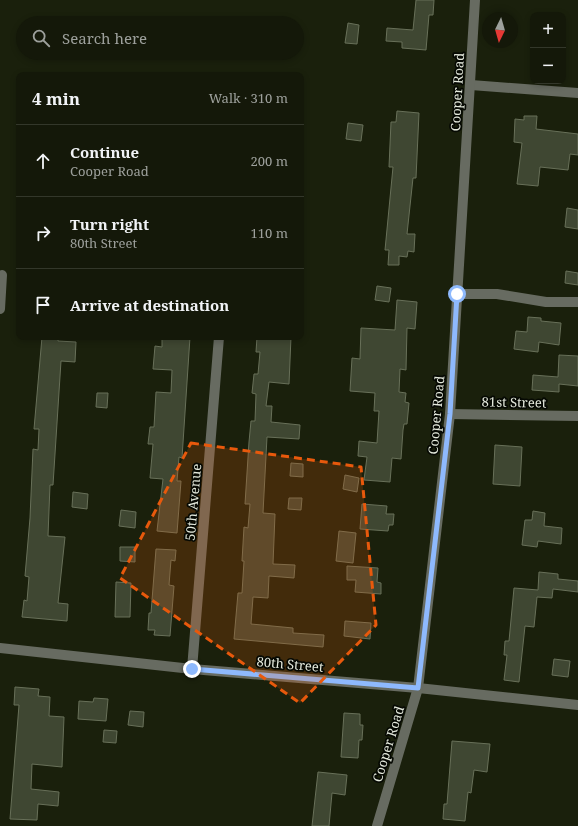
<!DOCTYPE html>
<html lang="en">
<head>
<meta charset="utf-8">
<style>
	body { margin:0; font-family:"Noto Serif",serif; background:#212517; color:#f1f3f6 }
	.controls { position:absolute; right:12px; top:12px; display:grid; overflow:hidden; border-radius:8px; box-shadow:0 2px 6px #0003 }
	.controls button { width:36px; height:36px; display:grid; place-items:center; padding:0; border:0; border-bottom:1px solid #33372a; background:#141809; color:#f1f3f6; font:20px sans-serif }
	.compass { position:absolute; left:482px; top:12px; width:36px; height:36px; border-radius:50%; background:#141809; box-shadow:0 2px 6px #0003; rotate:185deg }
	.stop { position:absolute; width:12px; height:12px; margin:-9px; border:3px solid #8eb9fd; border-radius:50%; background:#fff }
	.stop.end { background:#8eb9fd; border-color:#fff; box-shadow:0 1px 4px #0008 }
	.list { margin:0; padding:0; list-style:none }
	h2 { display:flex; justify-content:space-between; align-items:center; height:52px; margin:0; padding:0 16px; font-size:17px }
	h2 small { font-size:13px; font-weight:400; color:#9da09c }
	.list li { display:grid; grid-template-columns:26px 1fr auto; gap:12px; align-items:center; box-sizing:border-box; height:72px; padding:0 16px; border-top:1px solid #33372a }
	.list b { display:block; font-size:15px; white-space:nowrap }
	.list p { margin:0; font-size:13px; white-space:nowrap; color:#9da09c }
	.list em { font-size:13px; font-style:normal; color:#9da09c }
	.icon { flex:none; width:22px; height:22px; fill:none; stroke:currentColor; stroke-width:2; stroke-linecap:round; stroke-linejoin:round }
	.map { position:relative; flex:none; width:578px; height:826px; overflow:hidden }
	.search { position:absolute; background:#141809; box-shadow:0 2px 6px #0003; left:16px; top:16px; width:288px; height:44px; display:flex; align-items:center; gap:10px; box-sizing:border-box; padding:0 14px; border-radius:22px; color:#9da09c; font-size:15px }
	.panel { position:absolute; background:#141809; box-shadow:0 2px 6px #0003; left:16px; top:72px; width:288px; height:268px; border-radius:8px }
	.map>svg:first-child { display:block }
	.building { fill:#3f4732; stroke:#687059 }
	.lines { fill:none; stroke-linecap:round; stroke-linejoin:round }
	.minor { stroke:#676b61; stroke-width:10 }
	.route { stroke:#8eb9fd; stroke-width:5 }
	.marked { fill:#e8590c; fill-opacity:0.2; stroke:#e8590c; stroke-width:3; stroke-dasharray:8 5; stroke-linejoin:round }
	.labels { text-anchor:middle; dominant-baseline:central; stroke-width:3.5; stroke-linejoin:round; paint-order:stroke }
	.street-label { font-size:13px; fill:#e4e9dc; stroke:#060903 }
</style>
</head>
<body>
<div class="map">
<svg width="578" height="826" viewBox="0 0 578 826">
	<rect width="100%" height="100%" fill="#1a200c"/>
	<g class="building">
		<polygon points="416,0 434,0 433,15 429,15 426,50 402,48 402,42 386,41 387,28 413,30"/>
		<polygon points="348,23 359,25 357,44 345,43"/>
		<polygon points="397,111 419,113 416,178 413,178 407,234 415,234 414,252 408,251 407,257 399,256 399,265 388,265 389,250 385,250 393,167 389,167 391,122 396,122"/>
		<polygon points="524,116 537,116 536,129 578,134 578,155 570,154 568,170 540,167 538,186 517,184 522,143 514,142 515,119 524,120"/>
		<polygon points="348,123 363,125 361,141 346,139"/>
		<polygon points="567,208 578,210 578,229 565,227"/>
		<polygon points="566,271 578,273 578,285 565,283"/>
		<polygon points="377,286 391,288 389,302 375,300"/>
		<polygon points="397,300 417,302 415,329 407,328 406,370 400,369 399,392 406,393 405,402 409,403 407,424 404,424 403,430 401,459 392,458 390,482 364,480 367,457 358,456 359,441 377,443 379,411 374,411 375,393 350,391 352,358 360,359 361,328 395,330"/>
		<polygon points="528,317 541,318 541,321 561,323 559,345 539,342 538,352 514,349 516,331 527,332"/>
		<polygon points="42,337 58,337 58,341 76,342 75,362 61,361 53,485 50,485 48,536 65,537 58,603 68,604 67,621 22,617 24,600 27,601 29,577 25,576 30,518 33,449 38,450 39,429 34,429"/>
		<polygon points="162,337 190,337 182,458 179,457 177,481 181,481 177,533 157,531 163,479 150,478 153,444 148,444 150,427 154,427 156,392 171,393 172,370 153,369 155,346 162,347"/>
		<polygon points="257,337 291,337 289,384 269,382 266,406 272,406 271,422 300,425 299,439 267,437 263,513 275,514 273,564 295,565 294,578 269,576 268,598 253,597 251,624 293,628 293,633 324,635 323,647 234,639 238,593 242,593 244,561 242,561 244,527 248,528 250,504 245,504 249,442 251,421 255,421 256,394 252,393 254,374 258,374 260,352 256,352"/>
		<polygon points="559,355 578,356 578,386 559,384 559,392 532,390 533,375 558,377"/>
		<polygon points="97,393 108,393 107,408 96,407"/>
		<polygon points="495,445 522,447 520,486 493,484"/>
		<polygon points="291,463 303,464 303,477 290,476"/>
		<polygon points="345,475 359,478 357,492 343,489"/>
		<polygon points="73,492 88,494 87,509 72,507"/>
		<polygon points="289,498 302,498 301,510 288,509"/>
		<polygon points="362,504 387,506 386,514 394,514 393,525 389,525 388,531 360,529"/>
		<polygon points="121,510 136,512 135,528 119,526"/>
		<polygon points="533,511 545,513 544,526 562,528 561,544 538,541 537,547 522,545 525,520 532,520"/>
		<polygon points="339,531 356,533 353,563 336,561"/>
		<polygon points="120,547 135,547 135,562 120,561"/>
		<polygon points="156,549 176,550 175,561 171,560 169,585 174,586 170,636 154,635 155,630 148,630 149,613 151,613"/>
		<polygon points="347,566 378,568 377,582 381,583 381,594 355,592 356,580 347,580"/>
		<polygon points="539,572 558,574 558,579 578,581 578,592 553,589 552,598 537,597 534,627 525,626 519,682 504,680 507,655 504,655 505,641 509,641 514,588 538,590"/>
		<polygon points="116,582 131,583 130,617 115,617"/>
		<polygon points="345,621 371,623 370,639 344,636"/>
		<polygon points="554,659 570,661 568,677 552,675"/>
		<polygon points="15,687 39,689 38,696 50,697 49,716 64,717 62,767 32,764 31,789 59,792 58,806 38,804 37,820 10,819 19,705 14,705"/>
		<polygon points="94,698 108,699 106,721 78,719 79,701 93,702"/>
		<polygon points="130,711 144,712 143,727 128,725"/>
		<polygon points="344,713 360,714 360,725 363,725 362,740 359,740 358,758 341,757"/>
		<polygon points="104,730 117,731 116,743 103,742"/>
		<polygon points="452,741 490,744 487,772 474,770 471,793 468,792 465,821 443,819 444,804 447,804"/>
		<polygon points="318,772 347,775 345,795 332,793 329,826 312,826"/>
	</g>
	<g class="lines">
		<g class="minor">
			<polyline points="471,85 578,93"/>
			<polyline points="457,294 497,294 546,302 578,302"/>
			<polyline points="0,309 2,275"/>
			<polyline points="450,414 578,416"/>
			<polyline points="0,648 192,669 418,688 578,705"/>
			<polyline points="192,669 219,337"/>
			<polyline points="377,826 418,688 450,414 475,0"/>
		</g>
	</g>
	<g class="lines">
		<polyline class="route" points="192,669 418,688 450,414 457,294"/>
	</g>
	<path class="marked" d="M191,443L361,467L376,625L300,703L120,578Z"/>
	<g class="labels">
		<g class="street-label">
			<text transform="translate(457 92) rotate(-87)">Cooper Road</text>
			<text transform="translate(514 402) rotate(1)">81st Street</text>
			<text transform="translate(436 415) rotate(-85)">Cooper Road</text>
			<text transform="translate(193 502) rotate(-85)">50th Avenue</text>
			<text transform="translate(290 664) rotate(5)">80th Street</text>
			<text transform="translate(388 744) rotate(-73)">Cooper Road</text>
		</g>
	</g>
</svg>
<div class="controls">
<button>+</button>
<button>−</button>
</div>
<svg class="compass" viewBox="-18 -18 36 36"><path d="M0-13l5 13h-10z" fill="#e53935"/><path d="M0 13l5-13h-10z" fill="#9da09c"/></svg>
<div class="stop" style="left:457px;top:294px"></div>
<div class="stop end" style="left:192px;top:669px"></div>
<div class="search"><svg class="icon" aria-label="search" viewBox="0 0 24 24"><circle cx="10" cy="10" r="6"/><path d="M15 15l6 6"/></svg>Search here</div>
<section class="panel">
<h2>4 min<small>Walk · 310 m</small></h2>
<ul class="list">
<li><svg class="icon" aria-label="ahead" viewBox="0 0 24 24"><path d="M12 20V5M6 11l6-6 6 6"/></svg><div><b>Continue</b><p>Cooper Road</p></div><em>200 m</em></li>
<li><svg class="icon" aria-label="right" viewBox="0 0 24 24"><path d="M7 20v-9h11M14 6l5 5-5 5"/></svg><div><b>Turn right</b><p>80th Street</p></div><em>110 m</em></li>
<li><svg class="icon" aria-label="arrive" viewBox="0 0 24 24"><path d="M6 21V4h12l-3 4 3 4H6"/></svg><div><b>Arrive at destination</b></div></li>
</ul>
</section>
</div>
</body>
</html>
